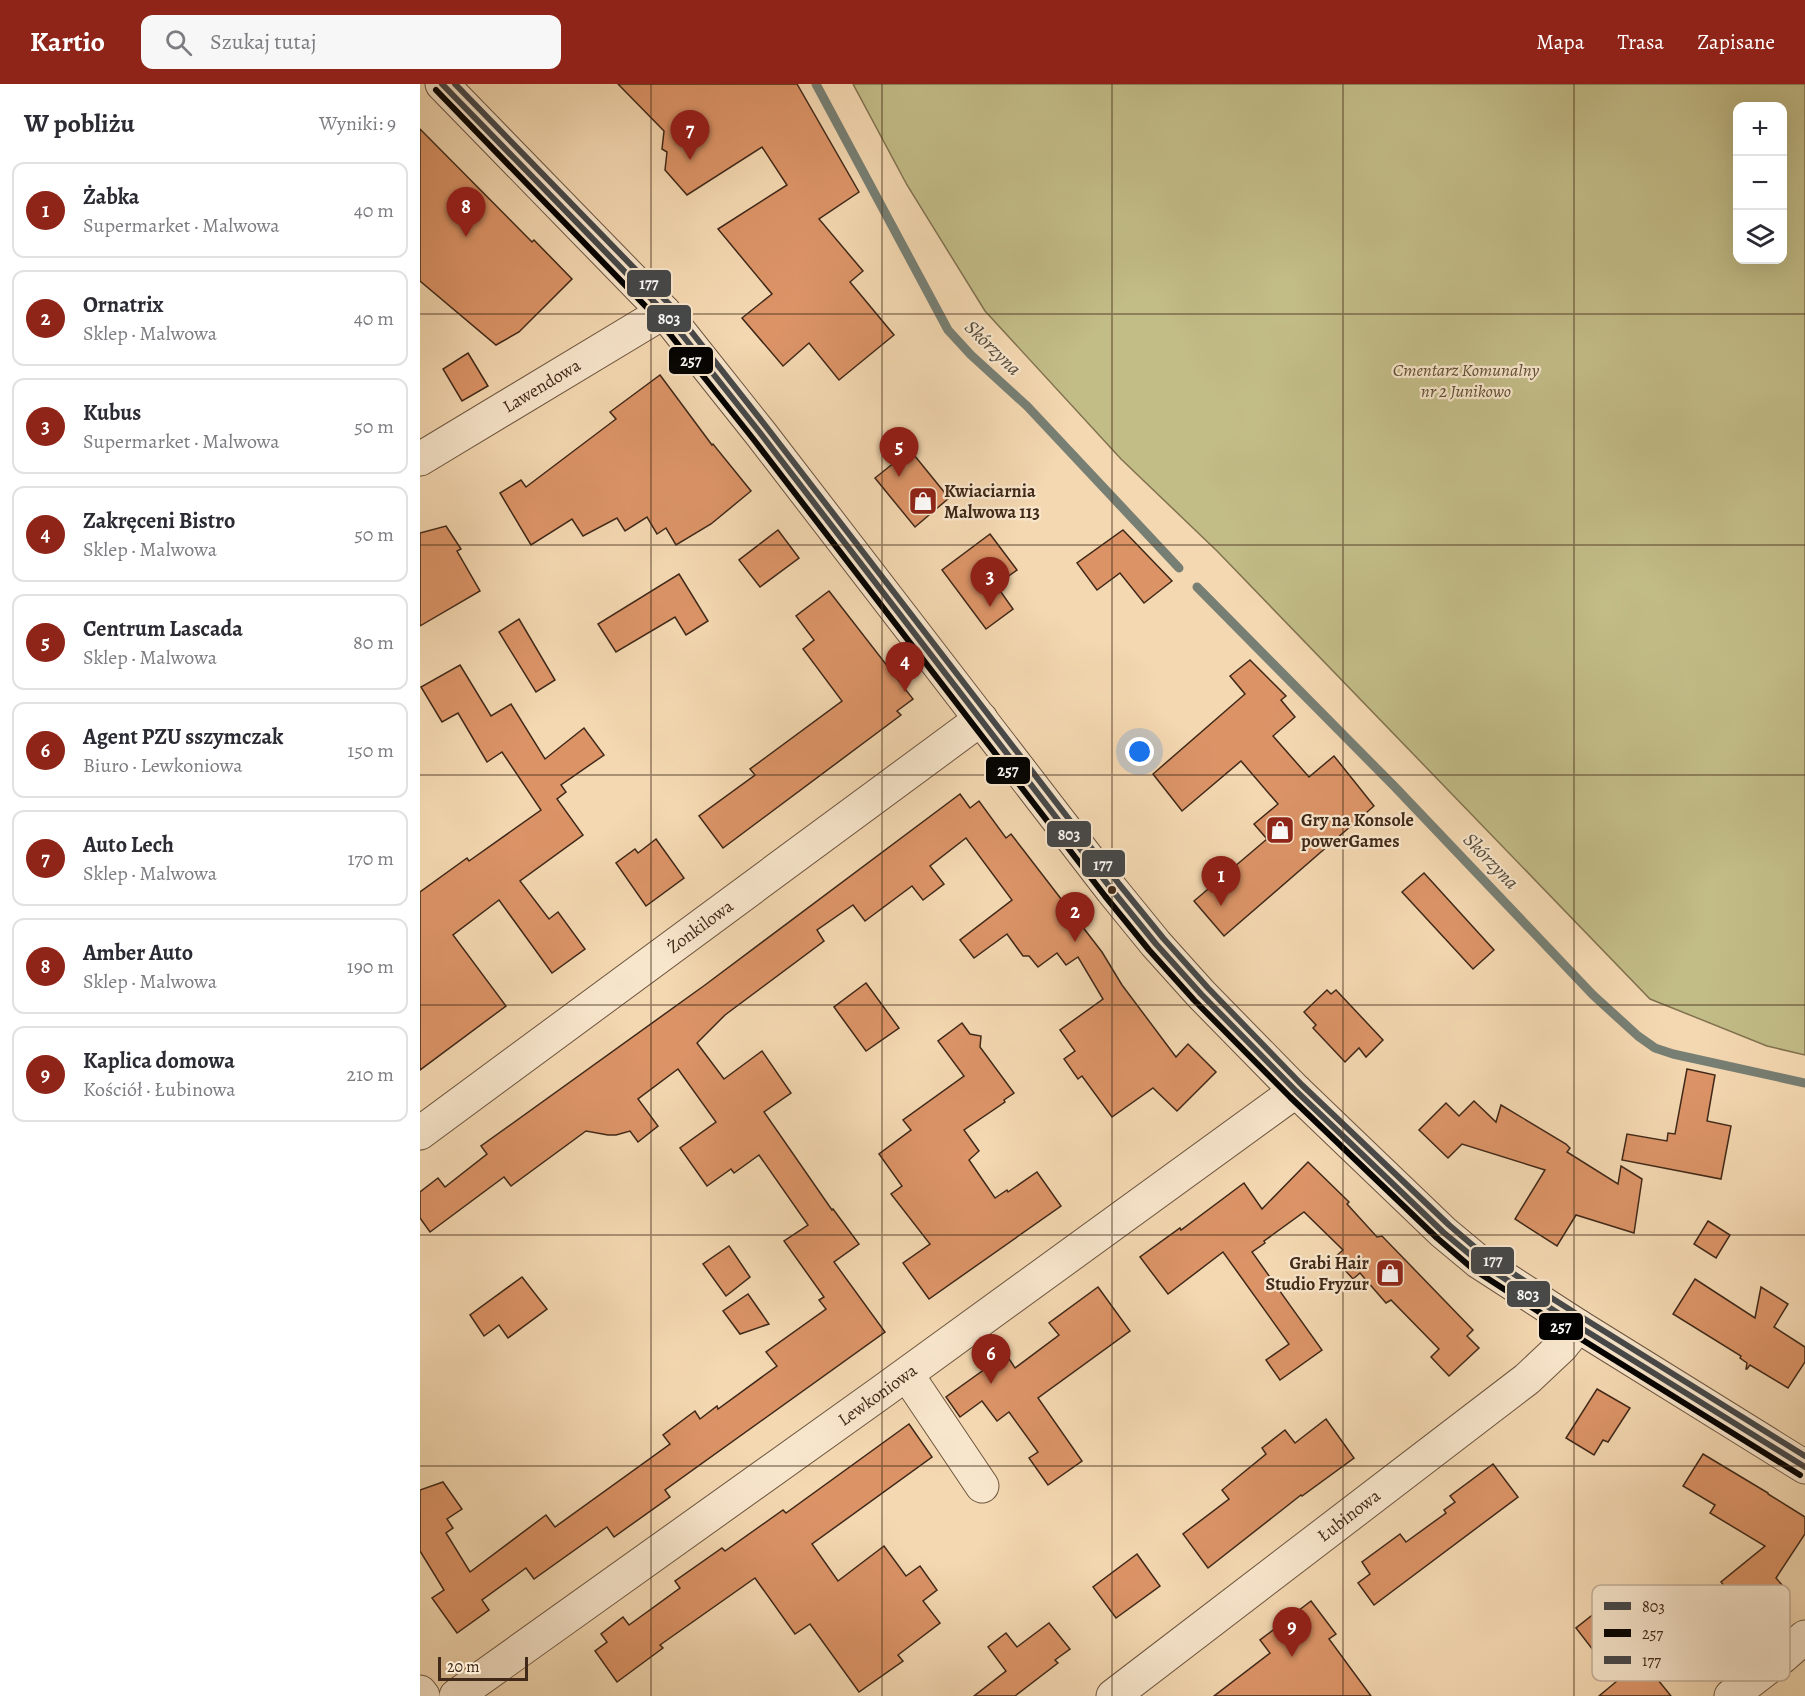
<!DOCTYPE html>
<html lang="pl">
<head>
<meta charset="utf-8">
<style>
	body { margin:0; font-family:Alegreya,serif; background:#f7f7f7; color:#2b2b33 }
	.controls { position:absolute; right:18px; top:18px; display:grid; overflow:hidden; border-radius:12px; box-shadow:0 6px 24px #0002 }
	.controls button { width:54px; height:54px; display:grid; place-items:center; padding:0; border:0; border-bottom:2px solid #e1e1e2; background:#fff; color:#2b2b33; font:30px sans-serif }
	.scale { position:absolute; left:18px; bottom:15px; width:90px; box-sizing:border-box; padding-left:6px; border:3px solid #402919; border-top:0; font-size:16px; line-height:21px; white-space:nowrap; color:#402919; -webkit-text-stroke:4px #f8e6cc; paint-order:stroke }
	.you { position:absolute; left:720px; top:668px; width:21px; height:21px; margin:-15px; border:4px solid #fff; border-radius:50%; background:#1a73e8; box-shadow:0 0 0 9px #1a73e833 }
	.badge { display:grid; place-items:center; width:39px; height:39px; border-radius:50%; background:#8f2418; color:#fff; font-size:20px; font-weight:700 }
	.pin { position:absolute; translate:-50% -50px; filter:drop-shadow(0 2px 3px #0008) }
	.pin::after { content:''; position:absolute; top:32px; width:21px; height:18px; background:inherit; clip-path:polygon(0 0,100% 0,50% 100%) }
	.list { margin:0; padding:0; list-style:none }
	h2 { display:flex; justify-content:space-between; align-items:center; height:78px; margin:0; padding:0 24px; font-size:26px }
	h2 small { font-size:20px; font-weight:400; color:#7c7c81 }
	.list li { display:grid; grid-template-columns:39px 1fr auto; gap:18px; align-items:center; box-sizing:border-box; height:96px; margin:0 12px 12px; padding:0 12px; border:2px solid #e1e1e2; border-radius:12px }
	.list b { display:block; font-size:22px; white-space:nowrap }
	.list p { margin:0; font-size:20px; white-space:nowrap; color:#7c7c81 }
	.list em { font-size:20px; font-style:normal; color:#7c7c81 }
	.icon { flex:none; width:33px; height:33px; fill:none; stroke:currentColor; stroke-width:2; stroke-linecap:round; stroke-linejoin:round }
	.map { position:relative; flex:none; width:1385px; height:1612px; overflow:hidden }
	header { display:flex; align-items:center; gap:36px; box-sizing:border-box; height:84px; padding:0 30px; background:#8f2418; color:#fff }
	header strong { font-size:28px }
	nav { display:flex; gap:33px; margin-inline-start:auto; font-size:21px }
	.search { width:420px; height:54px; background:#f7f7f7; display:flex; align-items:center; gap:15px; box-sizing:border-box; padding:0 21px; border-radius:12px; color:#7c7c81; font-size:22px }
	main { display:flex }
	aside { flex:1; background:#fff }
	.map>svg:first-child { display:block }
	.green { fill:#c2bc87; stroke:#817250; stroke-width:1.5; fill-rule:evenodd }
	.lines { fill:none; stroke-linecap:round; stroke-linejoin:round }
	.stream { stroke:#777f74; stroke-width:9 }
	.building { fill:#dc9467; stroke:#402919; stroke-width:1.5 }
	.minor-casing { stroke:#6d553f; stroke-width:35 }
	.minor { stroke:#f8e6cc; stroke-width:33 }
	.bus-1-casing { stroke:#f8e6cc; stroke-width:10 }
	.bus-2-casing { stroke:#f8e6cc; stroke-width:10 }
	.bus-3-casing { stroke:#f8e6cc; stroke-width:10 }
	.bus-1 { stroke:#45484a; stroke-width:6 }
	.bus-2 { stroke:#000; stroke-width:6 }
	.bus-3 { stroke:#45484a; stroke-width:6 }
	.grid { fill:none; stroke:#402919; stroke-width:1.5; stroke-opacity:0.55 }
	.bus-dot { fill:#402919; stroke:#f8e6cc; stroke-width:2 }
	.labels { text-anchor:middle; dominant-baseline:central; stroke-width:4.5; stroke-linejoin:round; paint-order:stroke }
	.park-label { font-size:18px; font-style:italic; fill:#604e34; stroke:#f8e6cc }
	.street-label { font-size:18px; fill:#402919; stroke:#f8e6cc }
	.poi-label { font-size:18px; font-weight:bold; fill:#402919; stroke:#f8e6cc; text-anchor:start }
	.water-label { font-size:20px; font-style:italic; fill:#574d3f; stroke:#f8e6cc }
	.key { fill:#f8e6cc; stroke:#c1ad96; stroke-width:1.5 }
	.key-label { font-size:16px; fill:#402919 }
	.line-badge { stroke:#f8e6cc; stroke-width:2 }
	.badge-label { font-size:16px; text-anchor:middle; font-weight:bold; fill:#fff }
</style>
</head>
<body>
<header>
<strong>Kartio</strong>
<div class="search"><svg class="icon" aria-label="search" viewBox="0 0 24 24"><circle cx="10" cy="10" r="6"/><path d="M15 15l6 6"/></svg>Szukaj tutaj</div>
<nav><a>Mapa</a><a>Trasa</a><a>Zapisane</a></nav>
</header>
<main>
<aside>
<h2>W pobliżu<small>Wyniki: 9</small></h2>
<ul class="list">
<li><span class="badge">1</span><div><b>Żabka</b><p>Supermarket · Malwowa</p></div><em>40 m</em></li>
<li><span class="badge">2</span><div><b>Ornatrix</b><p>Sklep · Malwowa</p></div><em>40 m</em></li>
<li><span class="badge">3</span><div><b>Kubus</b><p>Supermarket · Malwowa</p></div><em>50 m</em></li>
<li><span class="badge">4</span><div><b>Zakręceni Bistro</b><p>Sklep · Malwowa</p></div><em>50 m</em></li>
<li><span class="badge">5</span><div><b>Centrum Lascada</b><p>Sklep · Malwowa</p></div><em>80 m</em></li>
<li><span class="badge">6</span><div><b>Agent PZU sszymczak</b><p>Biuro · Lewkoniowa</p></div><em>150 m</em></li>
<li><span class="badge">7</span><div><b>Auto Lech</b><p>Sklep · Malwowa</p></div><em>170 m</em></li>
<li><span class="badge">8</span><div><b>Amber Auto</b><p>Sklep · Malwowa</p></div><em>190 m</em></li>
<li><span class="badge">9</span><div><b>Kaplica domowa</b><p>Kościół · Łubinowa</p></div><em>210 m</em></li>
</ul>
</aside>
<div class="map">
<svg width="1385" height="1612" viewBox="0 0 1385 1612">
	<rect width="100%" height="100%" fill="#f4d8b1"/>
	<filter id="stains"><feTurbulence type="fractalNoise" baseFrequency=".00333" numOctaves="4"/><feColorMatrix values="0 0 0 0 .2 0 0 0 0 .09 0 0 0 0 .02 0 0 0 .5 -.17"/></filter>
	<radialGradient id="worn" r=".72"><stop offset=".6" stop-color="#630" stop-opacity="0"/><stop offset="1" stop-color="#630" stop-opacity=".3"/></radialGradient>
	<path class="green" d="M433,0H1385V971L1347,962L1230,915L797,467L701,375L565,227L487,101ZM1318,22H1362V176H1318Z"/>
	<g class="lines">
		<g class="stream">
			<polyline points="396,0 528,246 551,271 607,322 759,484"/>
			<polyline points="777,503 974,702 1173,911 1218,952 1235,964 1253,970 1385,999"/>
		</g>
	</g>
	<g class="building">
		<polygon points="198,0 377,0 439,108 399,135 443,187 430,198 474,251 419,296 389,259 363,282 322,234 352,210 298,145 367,101 342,63 267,111 245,86 247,68 242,65 244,47"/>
		<polygon points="0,45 112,158 114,156 152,195 99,248 76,261 0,197"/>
		<polygon points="48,269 68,302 42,317 23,285"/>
		<polygon points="240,291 292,361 293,360 331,407 291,440 256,461 246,444 237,450 227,433 205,447 197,434 163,452 152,435 111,461 80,409 101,396 106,403 196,335 190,328"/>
		<polygon points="490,366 529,414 495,443 455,394"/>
		<polygon points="26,442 41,465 37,467 60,507 0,542 0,449"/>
		<polygon points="358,446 379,474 340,503 319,476"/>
		<polygon points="703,446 752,497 724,519 700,489 677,506 657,479"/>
		<polygon points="570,450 597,486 576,501 593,525 566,545 522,486"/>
		<polygon points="259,490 288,537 266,551 255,533 196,568 178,540"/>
		<polygon points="409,507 493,615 477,627 481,631 303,764 279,732 335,691 330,685 422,617 383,565 394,556 376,532"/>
		<polygon points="99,535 135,596 116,608 79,548"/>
		<polygon points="830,576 866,612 861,616 875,633 853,652 889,693 914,672 954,722 804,852 774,817 847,755 834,740 858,720 821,677 762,727 733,690 825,610 810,592"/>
		<polygon points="40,581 71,632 91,620 125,675 164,644 184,671 141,701 146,708 137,715 163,751 100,797 129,835 138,828 165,865 132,889 79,816 33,851 86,922 0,986 0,808 47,774 49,777 121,726 82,668 67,678 38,629 22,638 1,603"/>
		<polygon points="540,710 550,724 559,717 586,754 591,750 682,868 702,901 756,973 768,960 796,988 757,1027 733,1004 692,1033 662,992 658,995 644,975 655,967 640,946 683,915 658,873 646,881 637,869 618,883 609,872 603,872 587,850 554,874 540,856 592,816 546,754 510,782 524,800 503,816 492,802 445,837 433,821 397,846 404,857 305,931 277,959 304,995 342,967 371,1009 344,1028 412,1126 413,1125 439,1160 414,1178 465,1248 245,1406 250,1413 194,1453 187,1443 114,1495 106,1484 62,1516 69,1526 37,1549 12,1514 24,1506 0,1467 0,1406 23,1398 42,1425 27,1435 33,1444 26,1449 50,1488 126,1431 135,1443 250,1360 243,1351 275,1327 280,1335 297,1322 298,1325 357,1282 346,1268 406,1225 399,1216 404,1213 364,1157 388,1141 339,1071 314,1089 311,1085 287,1102 260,1064 296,1038 258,985 218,1015 238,1042 218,1058 210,1047 196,1051 188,1051 166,1047 91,1102 84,1093 10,1148 0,1134 0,1108 18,1094 25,1103 67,1070 61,1062 285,901"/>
		<polygon points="236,755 264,794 226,822 196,779 215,765 218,769"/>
		<polygon points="1004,789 1074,866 1053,885 982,808"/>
		<polygon points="446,899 479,944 446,967 414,923"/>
		<polygon points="907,906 911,910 916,906 963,956 946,973 939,964 925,978 893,944 896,941 884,928"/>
		<polygon points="542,939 550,950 561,952 560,963 594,1009 584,1016 585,1018 544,1046 559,1067 549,1076 575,1114 587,1106 588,1108 617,1088 641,1122 509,1215 483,1179 510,1160 471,1110 482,1102 459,1070 491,1046 483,1036 544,992 518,957"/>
		<polygon points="1267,985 1295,991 1287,1037 1311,1042 1301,1095 1202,1076 1207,1050 1247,1057 1248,1049 1255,1050"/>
		<polygon points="1054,1017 1076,1038 1081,1021 1146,1060 1150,1064 1147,1068 1198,1100 1201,1082 1222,1095 1214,1149 1156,1131 1137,1162 1095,1135 1125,1086 1042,1060 1028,1074 999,1046 1026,1019 1039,1032"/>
		<polygon points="888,1078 929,1118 927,1120 957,1153 962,1152 1053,1246 1047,1252 1059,1264 1029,1292 1011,1273 1019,1265 971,1216 966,1219 940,1189 933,1195 914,1174 923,1166 884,1128 844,1157 845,1159 832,1168 902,1266 860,1296 846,1276 869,1260 803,1168 748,1210 720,1173 760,1144 761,1146 824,1099 842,1125"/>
		<polygon points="1288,1137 1310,1151 1296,1174 1274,1160"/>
		<polygon points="309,1162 330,1193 306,1212 283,1180"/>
		<polygon points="102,1193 127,1225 88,1254 79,1241 64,1252 50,1231"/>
		<polygon points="1275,1195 1335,1234 1341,1203 1368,1220 1354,1243 1385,1263 1385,1278 1368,1304 1330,1281 1327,1285 1326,1285 1327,1279 1320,1274 1321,1272 1253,1230"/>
		<polygon points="678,1203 710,1247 618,1314 662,1377 628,1401 609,1374 618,1368 589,1328 577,1337 562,1317 540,1333 526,1313 586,1270 595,1284 639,1251 629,1239"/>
		<polygon points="328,1210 349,1240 320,1250 303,1227"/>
		<polygon points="1177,1305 1210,1324 1188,1358 1183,1356 1174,1371 1146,1354"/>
		<polygon points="906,1335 934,1374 882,1412 881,1411 788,1484 763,1450 809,1415 802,1406 846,1370 842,1364 865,1346 875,1359"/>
		<polygon points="489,1340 512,1373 392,1460 418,1497 464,1462 486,1492 500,1482 517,1506 503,1517 520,1539 478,1571 483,1577 439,1608 390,1540 375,1550 335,1494 240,1561 243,1564 197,1598 175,1567 187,1558 181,1550 203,1533 209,1541 260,1504 255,1497 302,1464 305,1467 363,1426 366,1429"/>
		<polygon points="1283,1370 1348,1409 1348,1410 1385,1433 1385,1450 1356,1494 1368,1508 1350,1523 1348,1533 1336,1544 1327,1542 1304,1561 1275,1526 1304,1502 1301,1498 1345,1462 1290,1429 1295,1421 1263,1402"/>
		<polygon points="1073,1380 1098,1413 954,1521 938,1499 950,1490 942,1478 980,1450 986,1458 1026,1429 1024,1426 1035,1418 1030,1412"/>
		<polygon points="717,1470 740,1502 696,1534 673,1503"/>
		<polygon points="891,1517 916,1550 909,1555 951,1612 794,1612 850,1569 840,1556"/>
		<polygon points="1180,1525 1192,1539 1251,1612 1179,1612 1197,1597 1156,1544"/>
		<polygon points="629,1539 650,1565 635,1576 638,1579 595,1612 554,1612 586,1587 568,1563 586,1549 597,1563"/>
	</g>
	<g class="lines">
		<g class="minor-casing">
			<g id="minor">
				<polyline points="22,0 244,228 341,350 692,806 736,860 781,910 876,1007 1023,1148 1059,1178 1158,1242 1385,1383"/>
				<path id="s1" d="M0,375L244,228"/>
				<path id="s2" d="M0,1049L561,635"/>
				<polyline points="496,1304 562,1402"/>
				<polyline points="0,1608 3,1612"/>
				<path id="s3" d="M36,1612L463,1307L876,1007"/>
				<path id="s4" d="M693,1612L1107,1295L1141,1263L1158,1242"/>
				<polyline points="1311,1612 1362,1573 1385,1553"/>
			</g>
		</g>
		<use href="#minor" class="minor"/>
		<g class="bus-1-casing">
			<polyline id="bus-1" points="22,0 244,228 341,350 692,806 736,860 781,910 876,1007 1023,1148 1059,1178 1158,1242 1385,1383"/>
		</g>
		<g class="bus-2-casing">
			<polyline id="bus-2" points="16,6 237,234 334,356 685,812 729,866 774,916 870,1013 1017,1154 1053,1185 1153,1250 1380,1391"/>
		</g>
		<g class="bus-3-casing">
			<polyline id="bus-3" points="35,0 251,222 348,345 699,800 743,854 788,904 882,1001 1029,1141 1064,1171 1163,1234 1385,1372"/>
		</g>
		<use href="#bus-1" class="bus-1"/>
		<use href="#bus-2" class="bus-2"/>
		<use href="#bus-3" class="bus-3"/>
	</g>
	<path class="grid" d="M231,0V1612M462,0V1612M692,0V1612M923,0V1612M1154,0V1612M0,230H1385M0,461H1385M0,691H1385M0,921H1385M0,1151H1385M0,1382H1385"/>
	<defs>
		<g id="shop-square" transform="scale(1.5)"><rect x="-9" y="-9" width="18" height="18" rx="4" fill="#8f2418" stroke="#f8e6cc"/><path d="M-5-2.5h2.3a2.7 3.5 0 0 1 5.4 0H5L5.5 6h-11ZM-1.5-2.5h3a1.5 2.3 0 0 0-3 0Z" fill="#fff"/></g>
	</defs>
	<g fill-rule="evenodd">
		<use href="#shop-square" x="503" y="417"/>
		<use href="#shop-square" x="860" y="746"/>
		<use href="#shop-square" x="970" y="1189"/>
	</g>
	<circle class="bus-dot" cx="692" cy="806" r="5"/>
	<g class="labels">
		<g class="park-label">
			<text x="1046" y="286">Cmentarz Komunalny<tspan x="1046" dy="21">nr 2 Junikowo</tspan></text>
		</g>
		<g class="street-label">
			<text stroke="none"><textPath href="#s1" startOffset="142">Lawendowa</textPath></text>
			<text stroke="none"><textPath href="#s2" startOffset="348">Żonkilowa</textPath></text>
			<text stroke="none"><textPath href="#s3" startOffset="518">Lewkoniowa</textPath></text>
			<text stroke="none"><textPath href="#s4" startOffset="297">Łubinowa</textPath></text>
		</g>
		<g class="poi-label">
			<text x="524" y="407">Kwiaciarnia<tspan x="524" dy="21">Malwowa 113</tspan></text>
			<text x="881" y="736">Gry na Konsole<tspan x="881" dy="21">powerGames</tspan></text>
			<text x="949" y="1179" text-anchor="end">Grabi Hair<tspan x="949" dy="21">Studio Fryzur</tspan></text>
		</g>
		<g class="water-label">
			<text transform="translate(573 264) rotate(44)">Skórzyna</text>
			<text transform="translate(1071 777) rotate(46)">Skórzyna</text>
		</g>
	</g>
	<rect x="1172" y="1501" width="198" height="96" rx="9" class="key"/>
	<rect x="1184" y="1518" width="27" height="8" fill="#45484a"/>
	<rect x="1184" y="1545" width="27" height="8" fill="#000"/>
	<rect x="1184" y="1572" width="27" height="8" fill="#45484a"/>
	<g class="key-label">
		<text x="1222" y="1528">803</text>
		<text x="1222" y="1555">257</text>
		<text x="1222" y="1582">177</text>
	</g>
	<g class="line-badge">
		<rect x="206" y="185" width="46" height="29" rx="6" fill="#45484a"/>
		<rect x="226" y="220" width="46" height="29" rx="6" fill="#45484a"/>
		<rect x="248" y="262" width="46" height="29" rx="6" fill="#000"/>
		<rect x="565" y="672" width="46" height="29" rx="6" fill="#000"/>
		<rect x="626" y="736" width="46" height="28" rx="6" fill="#45484a"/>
		<rect x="661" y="765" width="45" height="29" rx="6" fill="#45484a"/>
		<rect x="1050" y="1162" width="45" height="29" rx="6" fill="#45484a"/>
		<rect x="1086" y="1196" width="45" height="28" rx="6" fill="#45484a"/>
		<rect x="1118" y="1228" width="46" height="29" rx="6" fill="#000"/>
	</g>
	<g class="badge-label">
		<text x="229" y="205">177</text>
		<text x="249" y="240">803</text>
		<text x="271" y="282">257</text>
		<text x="588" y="692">257</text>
		<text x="649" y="756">803</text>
		<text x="683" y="786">177</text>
		<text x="1073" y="1182">177</text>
		<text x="1108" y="1216">803</text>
		<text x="1141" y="1248">257</text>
	</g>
	<rect width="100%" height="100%" filter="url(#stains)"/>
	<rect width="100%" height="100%" fill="url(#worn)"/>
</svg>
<div class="controls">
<button>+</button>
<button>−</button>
<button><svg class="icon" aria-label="layers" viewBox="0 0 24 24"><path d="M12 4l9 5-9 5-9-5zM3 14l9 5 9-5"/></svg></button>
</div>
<div class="scale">20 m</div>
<div class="you"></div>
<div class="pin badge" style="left:801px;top:822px">1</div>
<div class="pin badge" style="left:655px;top:858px">2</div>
<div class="pin badge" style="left:570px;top:523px">3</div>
<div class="pin badge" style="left:485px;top:608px">4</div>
<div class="pin badge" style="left:479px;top:393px">5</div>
<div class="pin badge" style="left:571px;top:1300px">6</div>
<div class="pin badge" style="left:270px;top:76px">7</div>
<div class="pin badge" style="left:46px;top:153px">8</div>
<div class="pin badge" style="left:872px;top:1573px">9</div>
</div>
</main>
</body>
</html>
